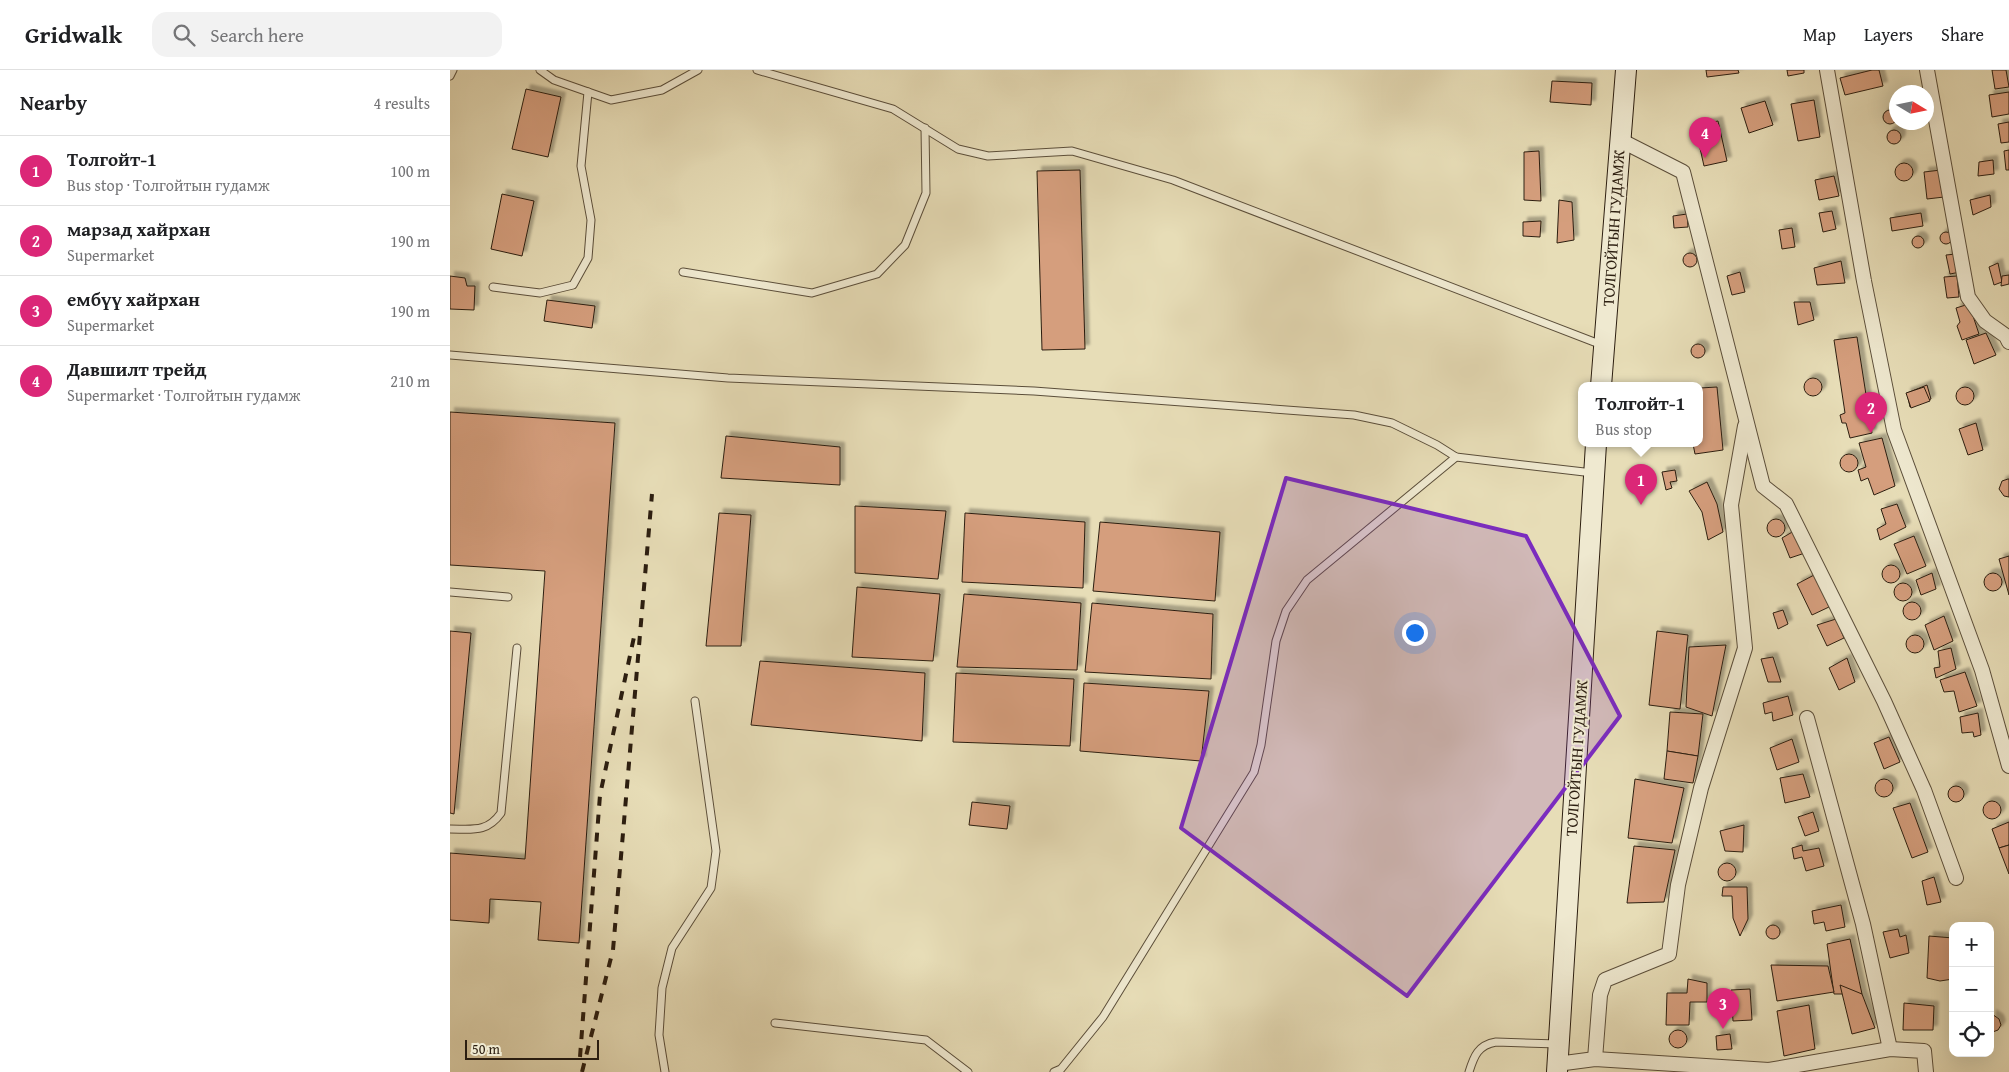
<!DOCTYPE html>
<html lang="en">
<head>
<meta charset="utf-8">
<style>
	body { margin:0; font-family:"Gentium Book Plus",serif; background:#f2f2f2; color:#202124 }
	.controls { position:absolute; right:15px; bottom:15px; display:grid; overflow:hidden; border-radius:10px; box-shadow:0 5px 20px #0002 }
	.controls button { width:45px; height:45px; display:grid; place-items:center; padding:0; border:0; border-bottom:1px solid #e0e0e0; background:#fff; color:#202124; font:25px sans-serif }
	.compass { position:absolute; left:1439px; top:15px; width:45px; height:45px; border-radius:50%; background:#fff; box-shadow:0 5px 20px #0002; rotate:100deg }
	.scale { position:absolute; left:15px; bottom:12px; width:134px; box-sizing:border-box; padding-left:5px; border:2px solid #2c1e10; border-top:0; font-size:14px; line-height:18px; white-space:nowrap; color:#2c1e10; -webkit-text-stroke:4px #efe9d0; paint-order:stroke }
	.you { position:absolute; left:964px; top:562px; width:18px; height:18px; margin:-12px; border:4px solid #fff; border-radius:50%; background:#1a73e8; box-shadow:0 0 0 8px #1a73e833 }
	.badge { display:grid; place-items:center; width:32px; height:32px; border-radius:50%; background:#db2777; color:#fff; font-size:16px; font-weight:700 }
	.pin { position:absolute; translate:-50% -41px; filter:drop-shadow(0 1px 2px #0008) }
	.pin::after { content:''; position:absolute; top:26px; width:18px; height:15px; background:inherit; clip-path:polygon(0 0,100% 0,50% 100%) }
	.popup { position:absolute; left:1128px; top:312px; width:125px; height:65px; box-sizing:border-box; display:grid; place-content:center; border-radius:10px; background:#fff; filter:drop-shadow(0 1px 4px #0005); font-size:16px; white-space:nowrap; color:#757577 }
	.popup b { font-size:19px; color:#202124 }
	.popup::after { content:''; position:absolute; left:50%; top:100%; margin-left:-10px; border:10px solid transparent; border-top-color:#fff }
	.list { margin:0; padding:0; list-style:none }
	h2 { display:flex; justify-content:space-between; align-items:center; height:65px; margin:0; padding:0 20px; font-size:21px }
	h2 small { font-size:16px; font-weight:400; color:#757577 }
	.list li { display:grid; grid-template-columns:32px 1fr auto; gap:15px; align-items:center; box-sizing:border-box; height:70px; padding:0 20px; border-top:1px solid #e0e0e0 }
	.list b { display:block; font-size:19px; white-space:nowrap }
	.list p { margin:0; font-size:16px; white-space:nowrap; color:#757577 }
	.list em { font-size:16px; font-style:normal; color:#757577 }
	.icon { flex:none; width:28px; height:28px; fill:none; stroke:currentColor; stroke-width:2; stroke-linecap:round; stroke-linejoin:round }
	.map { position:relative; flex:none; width:1559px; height:1002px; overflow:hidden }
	header { display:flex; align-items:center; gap:30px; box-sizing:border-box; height:70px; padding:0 25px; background:#fff; border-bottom:1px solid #e0e0e0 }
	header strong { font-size:24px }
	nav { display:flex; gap:28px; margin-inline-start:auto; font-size:18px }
	.search { width:350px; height:45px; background:#f2f2f2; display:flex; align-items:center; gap:12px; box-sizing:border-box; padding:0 18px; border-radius:15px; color:#757577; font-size:19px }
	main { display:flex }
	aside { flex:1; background:#fff }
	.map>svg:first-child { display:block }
	.building { fill:#d59e7d; stroke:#2c1e10; filter:url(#shadow) }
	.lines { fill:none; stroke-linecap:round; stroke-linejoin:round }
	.lane-casing { stroke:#5b4e3a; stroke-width:9 }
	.street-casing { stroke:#5b4e3a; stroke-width:16 }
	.secondary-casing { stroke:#2c1e10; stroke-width:22 }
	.lane { stroke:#efe9d0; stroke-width:7 }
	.street { stroke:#efe9d0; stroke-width:14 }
	.secondary { stroke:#efe9d0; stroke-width:20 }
	.rail { stroke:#2c1e10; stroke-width:4; stroke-dasharray:9 9; stroke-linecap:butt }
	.marked { fill:#7b2cbf; fill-opacity:0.2; stroke:#7b2cbf; stroke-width:4; stroke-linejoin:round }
	.labels { text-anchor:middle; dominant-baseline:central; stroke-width:4; stroke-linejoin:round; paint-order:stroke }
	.street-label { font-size:16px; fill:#2c1e10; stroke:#efe9d0 }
</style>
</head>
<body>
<header>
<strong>Gridwalk</strong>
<div class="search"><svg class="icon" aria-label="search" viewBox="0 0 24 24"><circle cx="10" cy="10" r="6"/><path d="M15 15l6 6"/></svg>Search here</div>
<nav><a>Map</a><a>Layers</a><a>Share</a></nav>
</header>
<main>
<aside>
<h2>Nearby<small>4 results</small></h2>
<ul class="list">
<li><span class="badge">1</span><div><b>Толгойт-1</b><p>Bus stop · Толгойтын гудамж</p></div><em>100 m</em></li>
<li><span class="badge">2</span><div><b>марзад хайрхан</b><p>Supermarket</p></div><em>190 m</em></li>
<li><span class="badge">3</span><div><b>ембүү хайрхан</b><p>Supermarket</p></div><em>190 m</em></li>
<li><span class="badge">4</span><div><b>Давшилт трейд</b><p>Supermarket · Толгойтын гудамж</p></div><em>210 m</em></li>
</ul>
</aside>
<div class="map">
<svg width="1559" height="1002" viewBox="0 0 1559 1002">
	<defs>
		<filter id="shadow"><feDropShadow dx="4.5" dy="-4.5" stdDeviation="1" flood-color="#0004"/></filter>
	</defs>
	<rect width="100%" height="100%" fill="#e7ddb7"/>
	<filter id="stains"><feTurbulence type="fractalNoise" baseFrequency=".004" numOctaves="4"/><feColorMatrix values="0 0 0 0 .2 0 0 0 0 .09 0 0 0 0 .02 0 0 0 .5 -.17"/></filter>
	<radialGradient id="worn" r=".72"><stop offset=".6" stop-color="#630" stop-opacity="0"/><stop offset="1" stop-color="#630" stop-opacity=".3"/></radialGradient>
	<g class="building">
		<polygon points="1256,0 1288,0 1289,3 1257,7"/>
		<polygon points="1337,0 1354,0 1354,3 1338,6"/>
		<polygon points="1422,0 1429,0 1433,16 1395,25 1390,8"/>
		<polygon points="1542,0 1556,0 1559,17 1545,19"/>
		<polygon points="1102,11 1142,13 1141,35 1100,32"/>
		<polygon points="76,19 111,27 98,87 62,79"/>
		<polygon points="1559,22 1559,44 1542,47 1539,25"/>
		<polygon points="1364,30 1370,67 1348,71 1341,34"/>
		<polygon points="1315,31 1323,55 1299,63 1291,38"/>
		<circle cx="1440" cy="47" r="7"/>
		<polygon points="1268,51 1277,91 1254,96 1245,56"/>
		<polygon points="1559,52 1559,72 1551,73 1548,54"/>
		<circle cx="1444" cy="67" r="7"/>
		<polygon points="1559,80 1559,100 1556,100 1554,81"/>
		<polygon points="1089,81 1091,131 1074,130 1074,82"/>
		<polygon points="1543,90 1544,104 1528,106 1529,92"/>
		<circle cx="1454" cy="102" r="9"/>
		<polygon points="630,100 635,279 592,280 587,101"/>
		<polygon points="1491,100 1494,127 1477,129 1474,102"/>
		<polygon points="1384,106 1389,126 1369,130 1365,110"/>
		<polygon points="52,124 84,131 72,186 41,179"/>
		<polygon points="1540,125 1541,137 1523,145 1520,130"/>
		<polygon points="1109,130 1122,132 1124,170 1107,173"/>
		<polygon points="1382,141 1386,159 1373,162 1369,143"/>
		<polygon points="1471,143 1473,156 1442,161 1440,148"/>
		<polygon points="1237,144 1238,157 1224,158 1223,146"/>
		<polygon points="1091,151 1090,167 1073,166 1073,152"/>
		<polygon points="1342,158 1345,177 1332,179 1329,160"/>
		<circle cx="1496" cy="168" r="6"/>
		<circle cx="1468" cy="172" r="6"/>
		<circle cx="1240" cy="190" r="7"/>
		<polygon points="1506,184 1510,202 1500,204 1496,185"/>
		<polygon points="1391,191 1395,213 1367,215 1364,198"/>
		<polygon points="1548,193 1552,212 1544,215 1539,197"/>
		<polygon points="1290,202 1295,222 1282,225 1277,206"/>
		<polygon points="1559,205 1559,214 1551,216 1552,206"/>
		<polygon points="0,206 15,208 17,216 25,216 24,240 0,239"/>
		<polygon points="1507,206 1509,227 1497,228 1494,207"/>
		<polygon points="97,230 145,236 142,258 94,251"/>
		<polygon points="1344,232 1360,232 1364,250 1348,255"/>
		<polygon points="1519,234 1529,264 1512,270 1507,256 1510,252 1506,238"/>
		<polygon points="1536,263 1546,285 1524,294 1516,270"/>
		<polygon points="1407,267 1422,363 1400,368 1396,353 1392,353 1390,345 1395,343 1384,270"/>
		<circle cx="1248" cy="281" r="7"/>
		<circle cx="1363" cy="317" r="9"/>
		<polygon points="1477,315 1481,329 1460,337 1457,323"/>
		<circle cx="1515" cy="326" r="9"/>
		<polygon points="1267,317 1273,380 1245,384 1243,374 1250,374 1250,318"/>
		<polygon points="1474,317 1480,331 1461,338 1456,323"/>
		<polygon points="0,342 165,353 129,873 88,870 91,832 40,829 39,853 0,850 0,783 75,789 95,501 0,495"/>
		<polygon points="1526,353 1533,380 1518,385 1509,359"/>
		<polygon points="276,366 390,377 390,415 271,408"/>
		<polygon points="1432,368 1445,416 1424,425 1418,408 1411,411 1408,400 1416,397 1409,373"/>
		<circle cx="1399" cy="393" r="9"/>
		<polygon points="1225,400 1227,411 1220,412 1222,418 1216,420 1212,402"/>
		<polygon points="1558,409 1559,409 1559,427 1554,426 1549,419 1552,411"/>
		<polygon points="1257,412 1267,434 1273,462 1258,470 1252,442 1239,421"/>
		<polygon points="1447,434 1456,457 1430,470 1427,459 1436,454 1431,439"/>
		<polygon points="405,436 496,441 488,509 405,503"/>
		<polygon points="269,443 301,445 291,576 256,576"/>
		<polygon points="515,443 635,452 633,518 512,512"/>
		<circle cx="1326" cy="458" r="9"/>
		<polygon points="650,452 770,462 765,531 643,521"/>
		<polygon points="1344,461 1355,483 1340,488 1332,468"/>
		<polygon points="1464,466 1476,496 1457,504 1444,474"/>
		<polygon points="1559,486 1559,525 1549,489"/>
		<circle cx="1441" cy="504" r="9"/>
		<circle cx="1543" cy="512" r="9"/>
		<polygon points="1482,503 1486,519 1471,525 1466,510"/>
		<polygon points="1366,504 1379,537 1362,545 1347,514"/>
		<circle cx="1453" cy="522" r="9"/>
		<polygon points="407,517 490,524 483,591 402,587"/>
		<polygon points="514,524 631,533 627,600 507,597"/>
		<circle cx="1462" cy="541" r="9"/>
		<polygon points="642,533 763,544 761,609 635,602"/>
		<polygon points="1333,540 1338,554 1328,559 1323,543"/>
		<polygon points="1494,546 1503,571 1484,580 1475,555"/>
		<polygon points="1386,549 1394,568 1377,576 1367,555"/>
		<polygon points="0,561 21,563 4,744 0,743"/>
		<polygon points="1207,561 1238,565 1230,639 1199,635"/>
		<circle cx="1465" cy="574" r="9"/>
		<polygon points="1276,575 1262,646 1236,637 1239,577"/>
		<polygon points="1501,578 1506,599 1486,608 1484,598 1490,597 1488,581"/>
		<polygon points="1323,587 1331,612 1318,612 1311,589"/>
		<polygon points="1397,588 1405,612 1389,620 1379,598"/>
		<polygon points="310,591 475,603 472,671 301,655"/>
		<polygon points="1515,602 1527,636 1509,642 1504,621 1494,622 1490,610"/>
		<polygon points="506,603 624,609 620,676 503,672"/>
		<polygon points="634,613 759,621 751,691 630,681"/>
		<polygon points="1338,626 1343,645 1323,651 1322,642 1315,644 1313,633"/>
		<polygon points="1220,642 1253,644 1248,686 1217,681"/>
		<polygon points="1528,643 1531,665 1524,667 1523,662 1512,663 1510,647"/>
		<polygon points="1439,667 1450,692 1434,699 1424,673"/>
		<polygon points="1342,669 1349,692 1327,700 1320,678"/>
		<polygon points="1217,681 1248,686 1243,713 1214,709"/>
		<polygon points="1353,704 1360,727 1335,733 1330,708"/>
		<circle cx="1434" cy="718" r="9"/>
		<polygon points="1185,709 1234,718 1222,773 1178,768"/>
		<circle cx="1506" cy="724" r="8"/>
		<circle cx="1542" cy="740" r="9"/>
		<polygon points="522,732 560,736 557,759 519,755"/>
		<polygon points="1460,733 1478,782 1462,788 1443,738"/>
		<polygon points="1363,742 1369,761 1355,766 1348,747"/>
		<polygon points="1559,752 1559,775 1549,778 1542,759"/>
		<polygon points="1294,755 1293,782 1275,781 1270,761"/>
		<polygon points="1352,775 1353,781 1369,778 1374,796 1356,801 1352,787 1344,789 1342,778"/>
		<polygon points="1559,775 1559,804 1549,778"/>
		<polygon points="1184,776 1225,780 1214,832 1177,833"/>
		<circle cx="1277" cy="802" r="9"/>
		<polygon points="1484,807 1491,832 1477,835 1472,811"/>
		<polygon points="1273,817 1297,817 1298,849 1290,866 1283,848 1282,826 1272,826"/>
		<polygon points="1391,835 1395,857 1376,861 1374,852 1364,854 1362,841"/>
		<circle cx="1323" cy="862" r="7"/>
		<polygon points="1448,859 1450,867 1456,865 1459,883 1440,888 1433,862"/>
		<polygon points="1479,866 1503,868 1503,909 1490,911 1477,908"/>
		<polygon points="1400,869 1412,924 1384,924 1377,874"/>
		<polygon points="1321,895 1378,896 1384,922 1327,931"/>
		<polygon points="1238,909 1257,913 1257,932 1240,932 1239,955 1216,955 1217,923 1237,923"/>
		<polygon points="1390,915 1412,924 1425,958 1402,964"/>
		<polygon points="1300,919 1302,950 1283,951 1281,920"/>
		<circle cx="1269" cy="935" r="9"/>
		<polygon points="1454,933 1484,936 1483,960 1453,960"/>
		<polygon points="1359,935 1365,979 1334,986 1327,941"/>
		<polygon points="1542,944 1549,949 1551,955 1548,960 1540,963"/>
		<circle cx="1228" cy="969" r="9"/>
		<polygon points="1280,964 1282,979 1267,980 1266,966"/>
	</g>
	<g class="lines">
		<g class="lane-casing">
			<g id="lane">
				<polyline points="90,0 104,10 161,30 212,20 248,0"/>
				<polyline points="307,0 443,39 508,79 538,86 622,81 723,110 1152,275"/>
				<polyline points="0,6 3,0"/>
				<polyline points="233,202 362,223 427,204 455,175 476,123 475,58"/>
				<polyline points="43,217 90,223 123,215 138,188 141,150 131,96 138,22"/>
				<polyline points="0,285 278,308 584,321 904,345 942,353 987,375 1006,387 1143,403"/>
				<polyline points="0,522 58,527"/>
				<path d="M0,759C22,759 37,763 51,743L67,578"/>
				<polyline points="325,953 476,970 518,1002"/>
				<polyline points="215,1002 209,965 212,918 222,878 261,818 266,781 245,631"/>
				<polyline points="604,1002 611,999 653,947 804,702 811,675 826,571 836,541 857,510 1006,387"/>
				<path d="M1019,1002C1024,986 1028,975 1046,972L1108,974"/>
			</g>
		</g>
		<g class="street-casing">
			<g id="street">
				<polyline points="1377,0 1414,211 1444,360 1532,600 1559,696"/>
				<polyline points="1477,0 1518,227 1535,251 1556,266 1559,272"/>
				<polyline points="1170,70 1233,102 1313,416 1336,434 1434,631 1474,720 1506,808"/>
				<polyline points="1357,648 1413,854 1440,979"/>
				<polyline points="1145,989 1150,925 1155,910 1219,884 1228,815 1251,718 1295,578 1281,435 1295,356"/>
				<polyline points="1107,994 1145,989 1319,1000 1440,979 1474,981 1476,1002"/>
			</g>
		</g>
		<g class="secondary-casing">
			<g id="secondary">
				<polyline points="1151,316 1176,0"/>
				<polyline points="1107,1002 1146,374"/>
			</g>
		</g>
		<use href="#lane" class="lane"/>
		<use href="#street" class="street"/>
		<use href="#secondary" class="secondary"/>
		<g class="rail">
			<polyline points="130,987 150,725 184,567"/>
			<polyline points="132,1002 163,880 202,424"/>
		</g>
	</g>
	<path class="marked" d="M836,408L1076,466L1170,646L957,926L731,758Z"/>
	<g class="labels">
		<g class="street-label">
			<text transform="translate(1163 158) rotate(-86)">ТОЛГОЙТЫН ГУДАМЖ</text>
			<text transform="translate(1126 688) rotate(-86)">ТОЛГОЙТЫН ГУДАМЖ</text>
		</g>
	</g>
	<rect width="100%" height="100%" filter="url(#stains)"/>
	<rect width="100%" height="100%" fill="url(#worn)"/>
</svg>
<div class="controls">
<button>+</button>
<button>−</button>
<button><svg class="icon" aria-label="locate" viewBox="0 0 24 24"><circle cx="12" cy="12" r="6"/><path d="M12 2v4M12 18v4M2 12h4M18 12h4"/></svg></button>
</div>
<svg class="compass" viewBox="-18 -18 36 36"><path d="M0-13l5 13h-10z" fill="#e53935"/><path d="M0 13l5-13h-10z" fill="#757577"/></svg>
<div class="scale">50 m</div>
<div class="you"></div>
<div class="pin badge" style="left:1191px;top:435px">1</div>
<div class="popup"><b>Толгойт-1</b>Bus stop</div>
<div class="pin badge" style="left:1421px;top:363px">2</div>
<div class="pin badge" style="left:1273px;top:959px">3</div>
<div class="pin badge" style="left:1255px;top:88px">4</div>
</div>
</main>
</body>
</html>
